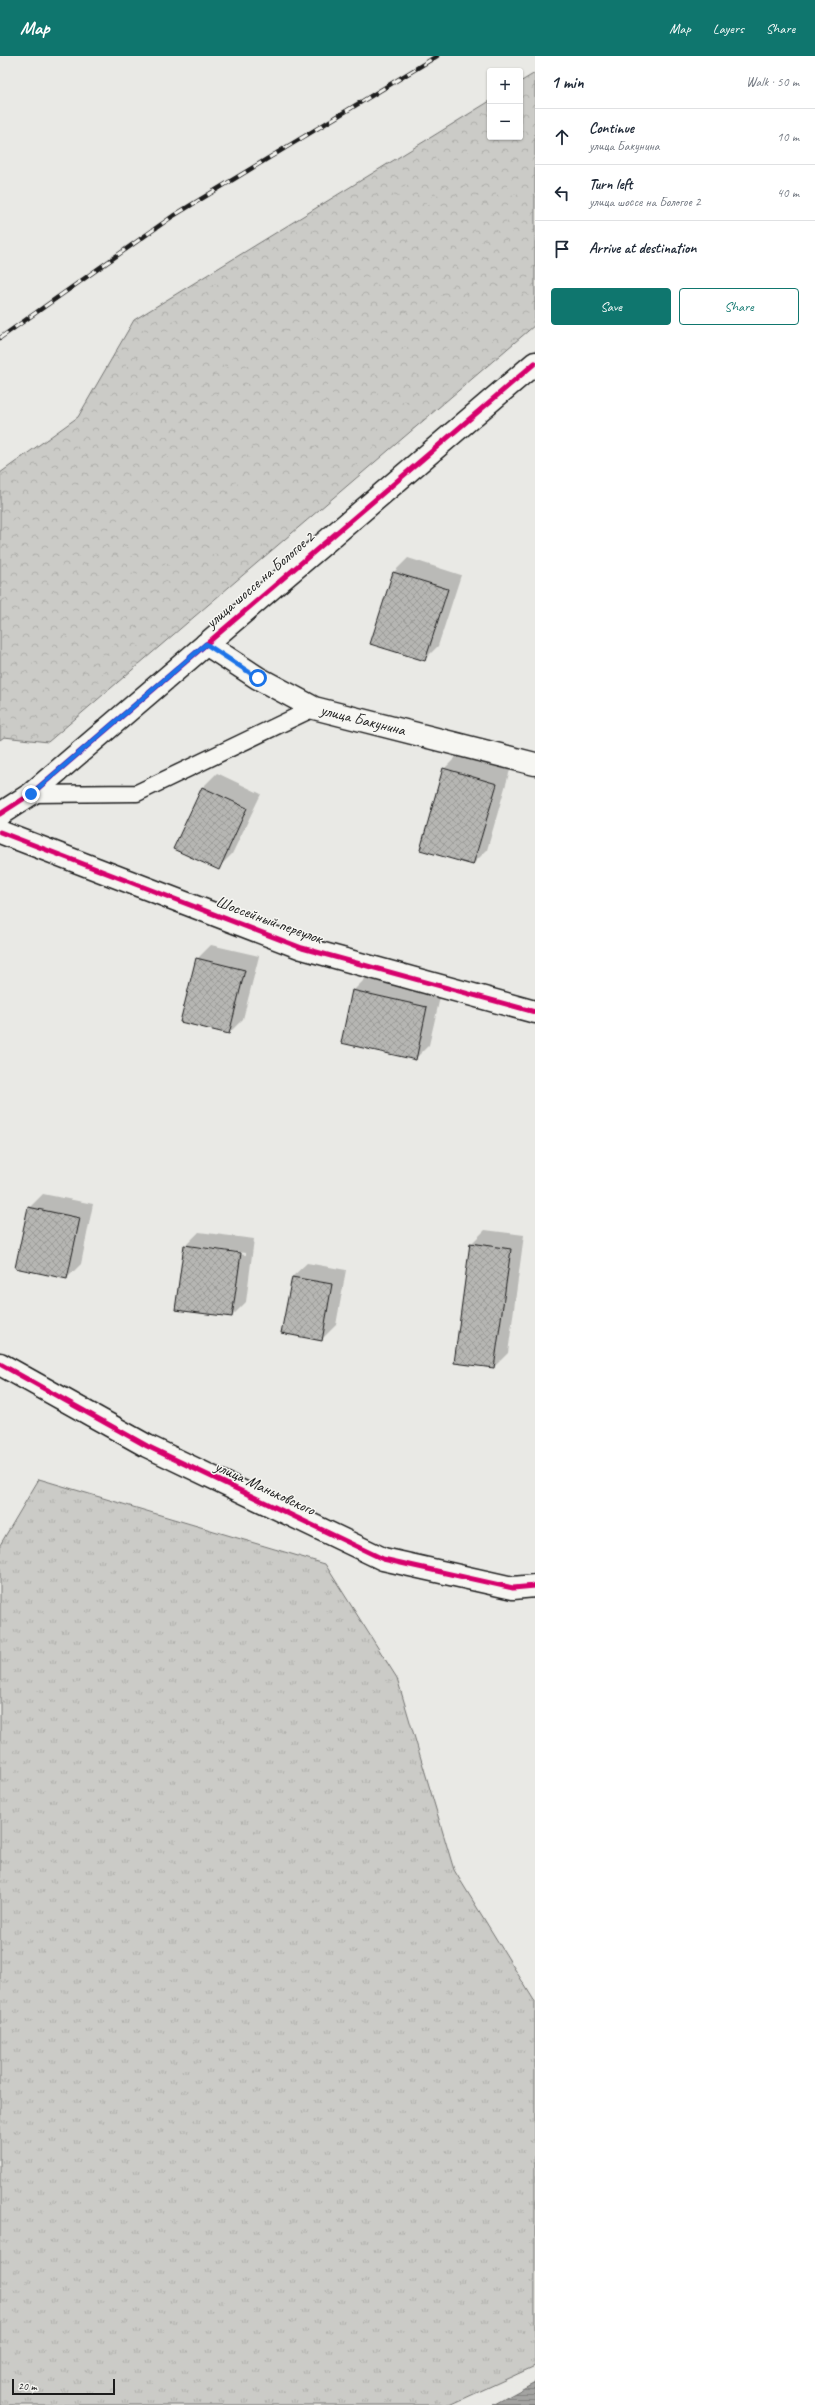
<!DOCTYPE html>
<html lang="en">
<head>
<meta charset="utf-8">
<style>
	body { margin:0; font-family:Caveat,sans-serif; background:#f2f2f3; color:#1f2937 }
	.controls { position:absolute; right:12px; top:12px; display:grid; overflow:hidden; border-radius:4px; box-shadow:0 1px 3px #0004 }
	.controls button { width:36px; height:36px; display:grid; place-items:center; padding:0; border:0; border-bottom:1px solid #e0e1e3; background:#fff; color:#1f2937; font:20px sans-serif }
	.scale { position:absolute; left:12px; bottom:10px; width:103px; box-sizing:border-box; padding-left:4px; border:2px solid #1c1c1c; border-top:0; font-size:11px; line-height:14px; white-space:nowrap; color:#1c1c1c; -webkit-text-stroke:3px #f6f6f2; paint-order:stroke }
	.stop { position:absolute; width:12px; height:12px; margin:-9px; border:3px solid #1a73e8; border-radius:50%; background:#fff }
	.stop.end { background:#1a73e8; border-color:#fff; box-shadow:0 1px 4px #0008 }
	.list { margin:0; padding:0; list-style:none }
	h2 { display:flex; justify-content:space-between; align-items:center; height:52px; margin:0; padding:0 16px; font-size:17px }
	h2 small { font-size:13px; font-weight:400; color:#747a83 }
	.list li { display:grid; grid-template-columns:26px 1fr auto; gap:12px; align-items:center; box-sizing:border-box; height:56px; padding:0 16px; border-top:1px solid #e0e1e3 }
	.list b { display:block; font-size:15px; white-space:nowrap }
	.list p { margin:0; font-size:13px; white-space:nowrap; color:#747a83 }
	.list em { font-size:13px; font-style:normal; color:#747a83 }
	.actions { display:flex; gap:8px; padding:12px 16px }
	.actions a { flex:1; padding:9px 0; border:1px solid #0f766e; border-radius:4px; text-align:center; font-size:14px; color:#0f766e }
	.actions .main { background:#0f766e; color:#fff }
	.icon { flex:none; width:22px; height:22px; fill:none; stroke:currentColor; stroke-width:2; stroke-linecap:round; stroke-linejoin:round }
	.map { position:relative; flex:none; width:535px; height:2349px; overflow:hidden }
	header { display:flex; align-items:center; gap:24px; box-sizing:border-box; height:56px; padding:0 20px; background:#0f766e; color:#fff }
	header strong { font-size:19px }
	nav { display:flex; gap:22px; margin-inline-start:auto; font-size:14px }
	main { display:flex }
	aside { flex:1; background:#fff }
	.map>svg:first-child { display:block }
	.forest { fill:url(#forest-crowns); stroke:#747472 }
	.park { fill:url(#park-tufts); stroke:#747472 }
	.water { fill:url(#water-rules); stroke:#6d6d6c }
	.shadow { fill:#0003; fill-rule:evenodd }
	.building { fill:url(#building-cross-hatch); stroke:#1c1c1c }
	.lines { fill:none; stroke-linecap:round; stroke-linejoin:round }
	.service-casing { stroke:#1c1c1c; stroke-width:19 }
	.minor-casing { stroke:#1c1c1c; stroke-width:25 }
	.tertiary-casing { stroke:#1c1c1c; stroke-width:25 }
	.service { stroke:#f6f6f2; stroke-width:16 }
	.minor { stroke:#f6f6f2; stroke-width:22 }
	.tertiary { stroke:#f6f6f2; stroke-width:22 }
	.rail-casing { stroke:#1c1c1c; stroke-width:4.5 }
	.rail { stroke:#f6f6f2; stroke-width:3; stroke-dasharray:9; stroke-linecap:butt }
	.cycleway-casing { stroke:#f6f6f2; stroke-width:8 }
	.cycleway { stroke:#d6006c; stroke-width:5 }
	.route { stroke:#1a73e8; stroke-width:5 }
	.labels { text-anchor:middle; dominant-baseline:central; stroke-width:3; stroke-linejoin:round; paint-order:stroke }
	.street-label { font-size:16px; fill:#1c1c1c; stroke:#f6f6f2 }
</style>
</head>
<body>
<header>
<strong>Map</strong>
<nav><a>Map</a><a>Layers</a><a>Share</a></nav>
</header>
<main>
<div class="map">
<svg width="535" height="2349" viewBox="0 0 535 2349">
	<defs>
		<pattern id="forest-crowns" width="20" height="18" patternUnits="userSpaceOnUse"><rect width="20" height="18" fill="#cbcbc7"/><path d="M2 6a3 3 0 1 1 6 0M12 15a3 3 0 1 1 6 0" fill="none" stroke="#aeaeaa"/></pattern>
		<pattern id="park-tufts" width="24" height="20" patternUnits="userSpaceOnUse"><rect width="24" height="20" fill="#cbcbc7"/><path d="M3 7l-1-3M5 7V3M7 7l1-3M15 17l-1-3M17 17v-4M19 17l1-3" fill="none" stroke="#aeaeaa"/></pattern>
		<pattern id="water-rules" width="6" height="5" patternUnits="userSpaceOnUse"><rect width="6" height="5" fill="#a3a3a1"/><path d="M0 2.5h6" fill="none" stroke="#848482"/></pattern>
		<pattern id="building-cross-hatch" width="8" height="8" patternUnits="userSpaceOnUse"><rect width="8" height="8" fill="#b6b6b3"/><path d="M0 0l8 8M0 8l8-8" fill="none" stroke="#9c9c99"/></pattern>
	</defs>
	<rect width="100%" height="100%" fill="#e9e9e5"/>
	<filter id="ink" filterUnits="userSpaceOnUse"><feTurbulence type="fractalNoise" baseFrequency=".025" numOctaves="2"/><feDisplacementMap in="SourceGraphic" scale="8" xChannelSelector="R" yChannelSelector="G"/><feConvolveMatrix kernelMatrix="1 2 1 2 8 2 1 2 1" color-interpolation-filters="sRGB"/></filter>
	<g filter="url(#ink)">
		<polygon class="forest" points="535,17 535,269 48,686 4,681 0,684 0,417 78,361 134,264 490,45 490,81 520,81 520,26"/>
		<polygon class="park" points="39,1423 325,1508 397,1622 454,1814 535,1946 535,2310 450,2349 0,2349 0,1489"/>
		<polygon class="water" points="535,2326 535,2349 493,2349"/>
		<g class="shadow">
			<polygon points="408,502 461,519 438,590 424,604 394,516"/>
			<polygon points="458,699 510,714 487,794 473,808 444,713"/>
			<polygon points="217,717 261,738 232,798 218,812 175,792 203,731"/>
			<polygon points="211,889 259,900 243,963 229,977 197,903"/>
			<polygon points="367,921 441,937 429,989 415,1003 353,935"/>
			<polygon points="43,1138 93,1148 81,1208 67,1222 29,1152"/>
			<polygon points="485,1174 524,1179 508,1297 494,1311 471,1188"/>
			<path d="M199,1176L254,1183L246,1246L232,1260L176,1253L185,1190ZM195,1190L246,1197V1199L195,1192Z"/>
			<polygon points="307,1207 346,1214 336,1269 322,1283 292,1221"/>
		</g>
		<g class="building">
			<polygon points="393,516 448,533 425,605 370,588"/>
			<polygon points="443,712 497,728 473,809 420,794"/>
			<polygon points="202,731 247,752 219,814 173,793"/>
			<polygon points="196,902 245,914 229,978 180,966"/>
			<polygon points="352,934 427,951 416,1004 341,987"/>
			<polygon points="28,1151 80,1162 67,1223 15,1212"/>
			<polygon points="470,1187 511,1193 494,1312 454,1307"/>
			<polygon points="184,1189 241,1197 232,1261 175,1254"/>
			<polygon points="292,1221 332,1228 322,1285 281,1277"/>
		</g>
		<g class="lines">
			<g class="service-casing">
				<polyline id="service" points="31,738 137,737 314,652"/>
			</g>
			<g class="minor-casing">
				<g id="minor">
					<polyline points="206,588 258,622 314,652 535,708"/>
					<polyline points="0,776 302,892 535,956"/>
					<polyline points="0,1308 147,1390 383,1503 513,1532 535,1530"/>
				</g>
			</g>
			<g class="tertiary-casing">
				<polyline id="tertiary" points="0,758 31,738 535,307"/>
			</g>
			<use href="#service" class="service"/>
			<use href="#minor" class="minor"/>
			<use href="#tertiary" class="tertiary"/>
			<g class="rail-casing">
				<polyline id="rail" points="0,282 173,160 437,0"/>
			</g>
			<use href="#rail" class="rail"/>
			<g class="cycleway-casing">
				<g id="cycleway">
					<polyline points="0,758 31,738 535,307"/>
					<polyline points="0,776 302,892 535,956"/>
					<polyline points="0,1308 147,1390 383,1503 513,1532 535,1530"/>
				</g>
			</g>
			<use href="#cycleway" class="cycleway"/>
		</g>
	</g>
	<g class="lines" filter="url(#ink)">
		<polyline class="route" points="31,738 206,588 258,622"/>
	</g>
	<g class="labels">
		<g class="street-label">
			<text transform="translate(260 524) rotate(-41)">улица шоссе на Бологое 2</text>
			<text transform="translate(363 664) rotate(14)">улица Бакунина</text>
			<text transform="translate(269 864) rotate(20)">Шоссейный переулок</text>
			<text transform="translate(265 1432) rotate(25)">улица Маньковского</text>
		</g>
	</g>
</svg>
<div class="controls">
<button>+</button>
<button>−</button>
</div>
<div class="scale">20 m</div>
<div class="stop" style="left:258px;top:622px"></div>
<div class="stop end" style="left:31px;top:738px"></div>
</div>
<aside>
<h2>1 min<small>Walk · 50 m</small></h2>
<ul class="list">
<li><svg class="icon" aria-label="ahead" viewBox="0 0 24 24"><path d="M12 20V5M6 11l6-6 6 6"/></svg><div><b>Continue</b><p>улица Бакунина</p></div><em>10 m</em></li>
<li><svg class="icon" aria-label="left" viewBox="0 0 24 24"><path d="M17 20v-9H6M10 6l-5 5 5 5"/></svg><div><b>Turn left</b><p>улица шоссе на Бологое 2</p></div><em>40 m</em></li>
<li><svg class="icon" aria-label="arrive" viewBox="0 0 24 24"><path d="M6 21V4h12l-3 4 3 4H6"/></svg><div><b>Arrive at destination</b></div></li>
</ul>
<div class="actions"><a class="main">Save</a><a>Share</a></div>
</aside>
</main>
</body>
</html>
